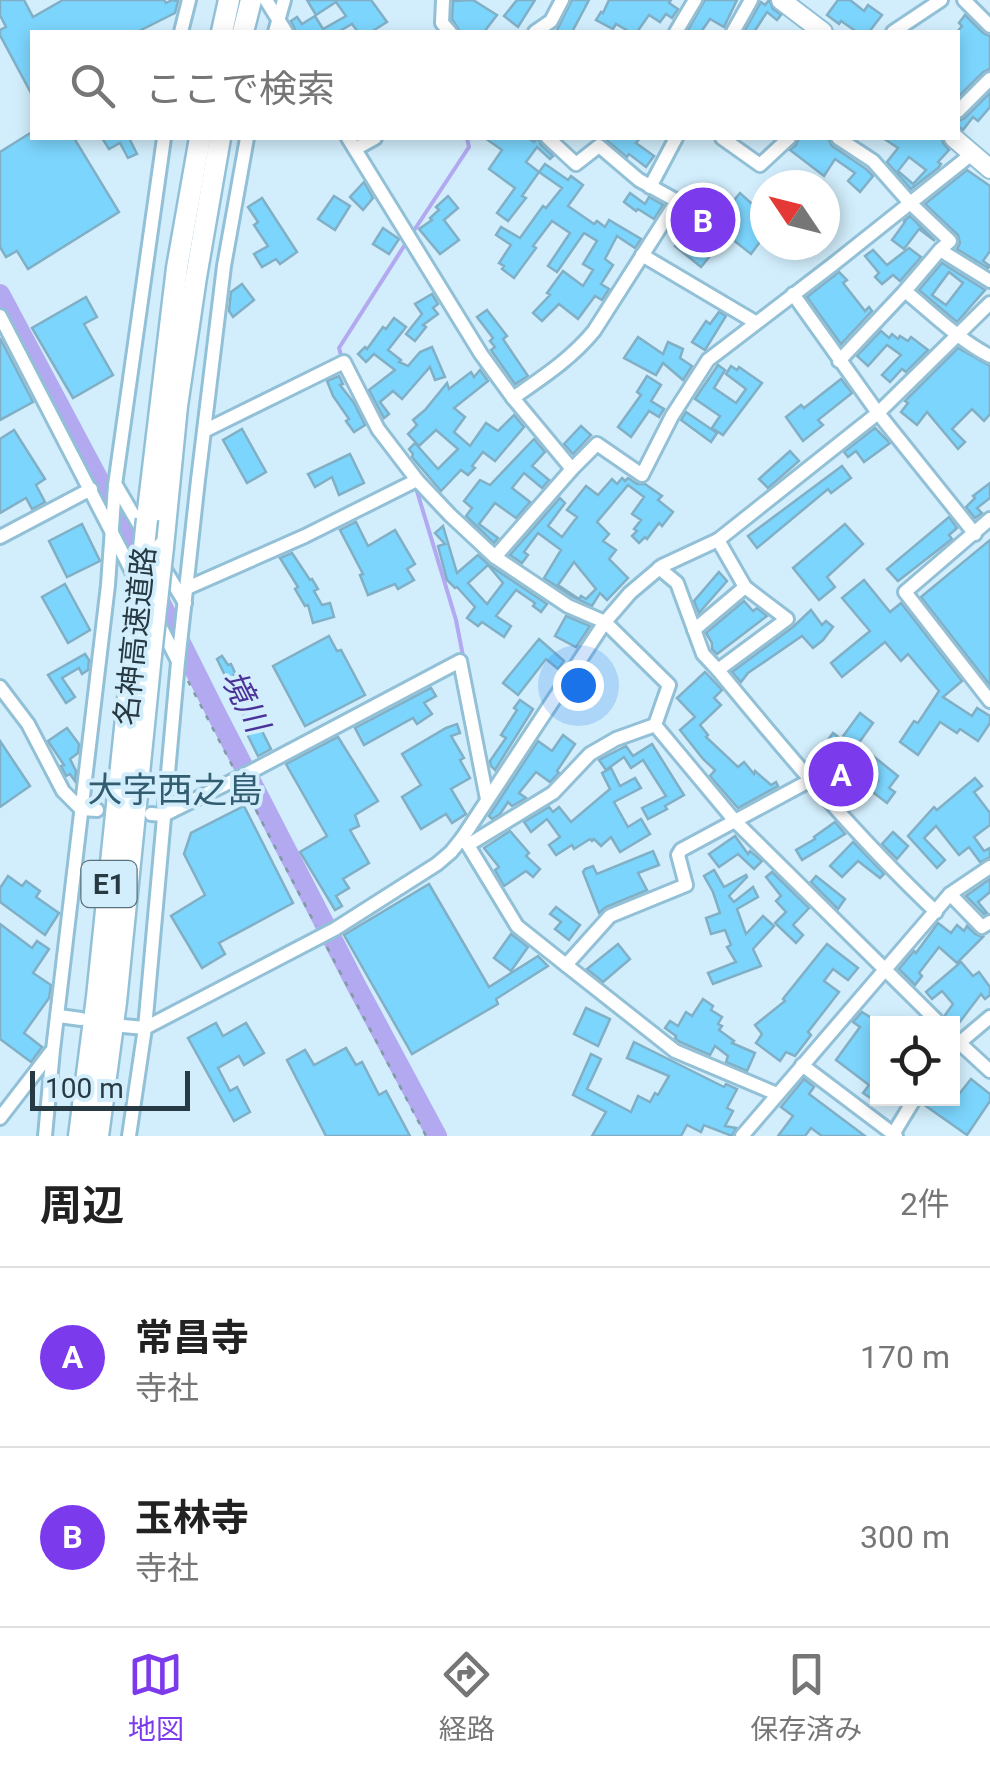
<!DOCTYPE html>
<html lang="ja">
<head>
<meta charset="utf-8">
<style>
	body { margin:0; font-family:Roboto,"Noto Sans JP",sans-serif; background:#f6f6f6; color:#222 }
	.controls { position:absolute; right:30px; bottom:30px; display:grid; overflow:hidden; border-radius:0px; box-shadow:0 5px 15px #0003 }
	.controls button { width:90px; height:90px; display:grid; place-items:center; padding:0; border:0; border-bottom:2px solid #e0e0e0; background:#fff; color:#222; font:50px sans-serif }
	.compass { position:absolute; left:750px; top:170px; width:90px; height:90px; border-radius:50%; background:#fff; box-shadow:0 5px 15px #0003; rotate:305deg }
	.scale { position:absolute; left:30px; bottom:25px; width:160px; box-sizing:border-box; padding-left:10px; border:5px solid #273a43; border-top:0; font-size:28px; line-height:35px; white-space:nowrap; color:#273a43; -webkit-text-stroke:8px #d2eefc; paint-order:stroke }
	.you { position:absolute; left:578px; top:685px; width:35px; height:35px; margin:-25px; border:8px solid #fff; border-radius:50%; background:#1a73e8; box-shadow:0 0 0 15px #1a73e833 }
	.badge { display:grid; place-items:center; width:65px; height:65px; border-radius:50%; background:#7c3aed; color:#fff; font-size:32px; font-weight:700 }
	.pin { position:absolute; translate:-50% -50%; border:5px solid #fff; box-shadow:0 2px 10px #0006 }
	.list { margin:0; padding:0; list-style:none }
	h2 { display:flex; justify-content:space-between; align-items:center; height:130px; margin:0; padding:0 40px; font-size:42px }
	h2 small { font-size:32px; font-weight:400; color:#767676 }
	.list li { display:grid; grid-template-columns:65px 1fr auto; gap:30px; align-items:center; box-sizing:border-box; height:180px; padding:0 40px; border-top:2px solid #e0e0e0 }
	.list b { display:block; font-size:38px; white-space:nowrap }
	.list p { margin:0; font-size:32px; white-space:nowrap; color:#767676 }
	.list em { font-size:32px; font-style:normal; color:#767676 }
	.icon { flex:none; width:55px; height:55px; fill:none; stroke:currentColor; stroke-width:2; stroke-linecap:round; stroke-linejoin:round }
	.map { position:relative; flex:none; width:990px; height:1136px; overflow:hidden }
	.search { position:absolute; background:#fff; box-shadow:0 5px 15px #0003; left:30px; right:30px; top:30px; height:110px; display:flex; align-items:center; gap:25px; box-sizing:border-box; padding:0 35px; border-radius:0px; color:#767676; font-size:38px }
	.sheet { height:490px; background:#fff }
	nav { display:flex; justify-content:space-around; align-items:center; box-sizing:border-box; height:140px; border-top:2px solid #e0e0e0; background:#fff; font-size:28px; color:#767676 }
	nav a { display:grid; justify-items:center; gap:5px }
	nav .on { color:#7c3aed }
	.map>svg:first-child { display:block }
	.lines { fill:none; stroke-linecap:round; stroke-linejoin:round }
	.stream { stroke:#b2a9f1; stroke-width:4 }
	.river { stroke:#b2a9f1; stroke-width:20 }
	.building { fill:#7cd5fd; stroke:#81afc5; stroke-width:2.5; fill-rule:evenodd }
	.minor-casing { stroke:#92c0d7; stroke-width:18 }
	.major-casing { stroke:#92c0d7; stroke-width:22 }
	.highway-casing { stroke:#92c0d7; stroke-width:25 }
	.path { stroke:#829aa6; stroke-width:2.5; stroke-dasharray:5 8; stroke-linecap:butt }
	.minor { stroke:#fff; stroke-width:12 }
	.major { stroke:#fff; stroke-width:18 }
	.highway { stroke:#fff; stroke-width:20 }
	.minor-bridge-casing { stroke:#92c0d7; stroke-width:18; stroke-linecap:butt }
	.highway-bridge-casing { stroke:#92c0d7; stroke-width:25; stroke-linecap:butt }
	.minor-bridge { stroke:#fff; stroke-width:12 }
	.highway-bridge { stroke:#fff; stroke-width:20 }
	.labels { text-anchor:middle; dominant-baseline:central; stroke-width:8; stroke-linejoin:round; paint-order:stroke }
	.shield { fill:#d2eefc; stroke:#5a707a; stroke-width:2.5 }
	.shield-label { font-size:28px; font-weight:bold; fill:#273a43 }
	.street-label { font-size:30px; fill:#273a43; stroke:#d2eefc }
	.water-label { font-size:32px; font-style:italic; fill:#4c3298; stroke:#d2eefc }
	.quarter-label { font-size:35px; fill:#325d71; stroke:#d2eefc }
</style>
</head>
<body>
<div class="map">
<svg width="990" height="1136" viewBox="0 0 990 1136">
	<rect width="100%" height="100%" fill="#d2eefc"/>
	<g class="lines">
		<g class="stream">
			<polyline points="411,235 469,147 467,138"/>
			<polyline points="342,359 339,348 406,243"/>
			<polyline points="416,488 456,620 463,656"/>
		</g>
		<polyline class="river" points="0,294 106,493 217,715 356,985 437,1136"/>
	</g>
	<g class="building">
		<polygon points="0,0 24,0 33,17 63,0 164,0 166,3 172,0 178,1 175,13 137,32 32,32 32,95 0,35 0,30 6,27 0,15"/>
		<polygon points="307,0 371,0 387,22 371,32 358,32 352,24 338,32 296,32 291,21 297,17 302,24 315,16 323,29 346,16 336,2 316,15"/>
		<polygon points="473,0 497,15 484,32 460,32 452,19 453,1"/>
		<polygon points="517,0 535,0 518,27 504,16"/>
		<polygon points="572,0 589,0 572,32 556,32"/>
		<polygon points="609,0 671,0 669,3 678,9 672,18 666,14 660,22 649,15 637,32 630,32 616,24 613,29 596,20 601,12 603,13"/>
		<polygon points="705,0 737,0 724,27 710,19 701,32 687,32"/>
		<polygon points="769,0 773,9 781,15 777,20 767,12 754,32 744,32 761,2 765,5"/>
		<polygon points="838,0 850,0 864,11 868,5 882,15 869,32 857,32 841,21 839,24 827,15"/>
		<polygon points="965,15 983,33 990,36 990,69 983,72 960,95 958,92 958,31 962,26 959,23"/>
		<polygon points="990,93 990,107 978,121 973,117 963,130 958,126 958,121 965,118"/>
		<polygon points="32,132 32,138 74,138 119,212 28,269 17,251 6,257 0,247 0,152"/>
		<polygon points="102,138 129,138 137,154 128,158 120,143 109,149"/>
		<polygon points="485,138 528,138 534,142 538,138 541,145 553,156 550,159 537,147 526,162 539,172 522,196 526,198 508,221 497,213 515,188 489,169 502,150"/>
		<polygon points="604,138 640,138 636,143 654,156 646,167 629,154 627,157"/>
		<polygon points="799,138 828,138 832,146 866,169 873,176 860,192 848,181 855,173 835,159 824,176 790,150 796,145"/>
		<path d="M883,138H942L943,143L949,150L938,162L941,164L938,168L911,189L887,162L898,148ZM909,157L926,170L913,184L898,171Z"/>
		<polygon points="545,164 568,180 571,176 583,185 568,206 594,224 597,221 605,227 609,220 641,239 635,248 617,236 605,259 613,265 601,284 609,289 602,300 595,296 578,319 559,304 542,321 533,313 550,295 547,293 563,271 583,286 593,270 583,264 597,241 584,233 557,272 548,266 570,233 552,221 533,246 536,248 514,278 502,269 504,266 499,263 511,245 496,235 501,227 520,238 543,206 546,208 562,188 539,172"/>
		<polygon points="967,170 990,186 990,251 983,261 990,266 988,268 957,249 960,243 958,235 925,204"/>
		<polygon points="364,182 373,198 363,210 350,197"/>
		<polygon points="630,193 645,204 649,197 663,205 654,219 638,209 636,211 624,202"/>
		<polygon points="712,193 723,202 726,199 731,204 740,193 762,213 760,216 765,222 765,235 751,254 727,235 701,267 675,246 683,236 672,227 681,217 693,226 710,206 705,202"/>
		<polygon points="334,196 350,206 335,230 318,219"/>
		<polygon points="448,196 458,208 444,220 459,240 440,254 419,229 432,220 430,218 439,210 436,207"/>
		<polygon points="262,198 297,252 280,264 276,259 262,267 254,254 268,246 254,225 258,222 248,207"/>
		<polygon points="910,216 935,241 919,229 904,249 892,240 905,222 904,221"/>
		<polygon points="383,228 399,239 389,254 373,244"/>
		<polygon points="909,248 921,257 900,281 893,275 882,284 875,277 879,273 865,256 873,250 887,265"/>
		<path d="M942,263L985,290L957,322L919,290ZM949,272L963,283L946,305L932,295Z"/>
		<polygon points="839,272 847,280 843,283 865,311 869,307 872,311 841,344 807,297"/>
		<polygon points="242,284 254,300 233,317 229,311 231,292"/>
		<polygon points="432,294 438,304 433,308 438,314 423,325 426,327 415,341 406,334 422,314 415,304"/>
		<polygon points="86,297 97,317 84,324 113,375 73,398 32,328"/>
		<polygon points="487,310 507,336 503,339 528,376 515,384 491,350 495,347 490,341 493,338 477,317"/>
		<polygon points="719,312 726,316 705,350 692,342 706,321 710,324"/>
		<polygon points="394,318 406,327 388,350 401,360 399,362 408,366 420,352 432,347 445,377 435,380 430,367 402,399 393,391 380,402 389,414 384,418 369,390 395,370 374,354 366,362 358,354 365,347 367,349 383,327 386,329"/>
		<polygon points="881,331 889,338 892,334 898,339 900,336 908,341 911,337 928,350 906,372 902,369 890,382 882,375 901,355 887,345 868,366 857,356"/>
		<polygon points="638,337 663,354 668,342 683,349 680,358 692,366 683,380 663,363 656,375 624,358"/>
		<polygon points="0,338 33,402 0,420"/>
		<polygon points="958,348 990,366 990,414 984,421 972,409 952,429 965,442 958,449 927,412 917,425 901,412 908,403 905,401"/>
		<polygon points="718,365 725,370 714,388 736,403 746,389 726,374 731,366 737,370 739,367 762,383 723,435 712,428 720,416 695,399"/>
		<polygon points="480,370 488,381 454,408 465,417 454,432 470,446 486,423 498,431 514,415 524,427 495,461 483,452 472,466 475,468 468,475 461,470 441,491 412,457 413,454 409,449 415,443 438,469 458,449 436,430 419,446 408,434 417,425 413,420 425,410 447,383 449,389 471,372 474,377"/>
		<polygon points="339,376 343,384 340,385 354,403 365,425 354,432 346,421 349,419 333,396 327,381"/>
		<polygon points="647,376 661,385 651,401 664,409 659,417 649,411 631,437 618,427 641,395 637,392"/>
		<polygon points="841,379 852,393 818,420 823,425 803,441 786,417 801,405 804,408"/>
		<polygon points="686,412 717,433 711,442 681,420"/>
		<polygon points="581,426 591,435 573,454 564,444"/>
		<polygon points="875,428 890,443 864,462 856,451 848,457 844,452"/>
		<polygon points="242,429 266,472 247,483 223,440"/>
		<polygon points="14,430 45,479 36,485 45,502 32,509 26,498 0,513 0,439"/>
		<polygon points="534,439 545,452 532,466 549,480 542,488 524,473 512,488 530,502 516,518 495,503 479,524 498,538 494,543 466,516 472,508 464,501 480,480 490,485"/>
		<polygon points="790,451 799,461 768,488 759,479"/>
		<polygon points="350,454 364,483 339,495 332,477 315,487 308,474"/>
		<polygon points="842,466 851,478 831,493 828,489 757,548 748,536"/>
		<path d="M622,478L625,481L628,478L637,484H645L662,496L658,500L673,512L662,526L659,523L647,539L645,537L639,543L632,536L637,531L634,529L641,520L632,514L644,497L628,485L597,522L609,534L603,541L616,550L609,559L628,578L607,600L600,593L592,606L573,597L544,578L561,550L538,533L524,552L528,555L522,563L510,555L560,498L565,503L548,526L562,537L577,517L567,510L586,486L598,495L612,479L617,484ZM574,562L596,589L586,599L581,596L579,599L558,585Z"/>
		<polygon points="990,483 990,498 977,508 982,513 975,518 966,507 975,498 973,496"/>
		<polygon points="949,517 957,528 949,535 952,539 898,581 887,569"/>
		<polygon points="356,522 368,546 395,530 415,564 407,569 414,580 398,589 395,584 368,595 360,575 363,574 340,530"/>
		<polygon points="82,524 100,561 67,577 49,541"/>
		<polygon points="845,524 863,544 827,577 835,587 819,600 793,568"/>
		<path d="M443,526L457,573L478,555L489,565L547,604L541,612L533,606L535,603L516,590L496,616L511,626L504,637L482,622L478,626L467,618L475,607L457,587L455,588L447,580L438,546L445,544L435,533ZM488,565L503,583L487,604L468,583Z"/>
		<polygon points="990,540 990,685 921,597"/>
		<polygon points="292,553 310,580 312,579 318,589 314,591 322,605 330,603 334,617 313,623 308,605 305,606 295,589 298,587 280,558"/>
		<polygon points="719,572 727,581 699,613 694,601"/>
		<polygon points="864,580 890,612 901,603 962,681 943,697 972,716 977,708 990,716 990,723 978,741 960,729 957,733 940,722 918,755 900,742 914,721 918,723 939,691 908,654 901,661 885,642 842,677 831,663 870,631 842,598"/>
		<polygon points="65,584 90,630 68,643 42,597"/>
		<polygon points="744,601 753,611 757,608 767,616 717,654 712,649 712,643 706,633"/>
		<polygon points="811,610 822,625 826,621 833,627 823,640 813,648 802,636 748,673 741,682 732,672 793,627"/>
		<polygon points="566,616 590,626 576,647 555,636"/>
		<polygon points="329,636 337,651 341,650 365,695 305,726 273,666"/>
		<polygon points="539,639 564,661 558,669 546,659 518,695 503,683"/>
		<polygon points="85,654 89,660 88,670 82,674 79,668 62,678 75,697 66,703 48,675"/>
		<polygon points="222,656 228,665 231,664 236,675 234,675 252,704 260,722 258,723 271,749 258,756 247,734 251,732 242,711 230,691 232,690 217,659"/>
		<polygon points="705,672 722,690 714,698 721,705 700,725 708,735 706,737 738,767 744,762 754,774 755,771 771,785 776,782 778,786 738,808 710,776 715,770 703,759 680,730 695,717 677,698"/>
		<polygon points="431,688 436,696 424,703 432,714 417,724 413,718 364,745 355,728"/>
		<polygon points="520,700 533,709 495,770 491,766 490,761 506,738 501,735 517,710 514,708"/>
		<polygon points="860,713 873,723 858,744 898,776 889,788 895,792 887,803 870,790 878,781 864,771 841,800 810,764 833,733 841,739"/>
		<polygon points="457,724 460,733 451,736 464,758 460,760 470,778 451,789 466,814 452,823 446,814 421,829 402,797 421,785 402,754 446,728"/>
		<polygon points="67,728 79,744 78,753 70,759 76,771 75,781 70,774 66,776 61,766 64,765 48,741"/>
		<polygon points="563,735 575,744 557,771 559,773 550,782 536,772 519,793 526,798 512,806 508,802 500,814 492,819 489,816 538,741 552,751"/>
		<polygon points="338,737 378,801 355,815 359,826 350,830 369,863 343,879 349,888 336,896 342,906 335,910 300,852 327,836 286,764"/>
		<polygon points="0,741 30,786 0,807"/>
		<polygon points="652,744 684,795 665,806 667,809 648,819 642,808 666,796 643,760 631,768 624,757 606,770 599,760 626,746 633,756"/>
		<polygon points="611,768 620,786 635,778 641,788 614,802 628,827 641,819 650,834 620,852 611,837 601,846 594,839 592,841 590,839 574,849 572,845 556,855 549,845 560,837 547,819 531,832 524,822 549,807 553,812 559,807 571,822 610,789 602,773"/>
		<polygon points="975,778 982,786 974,792 990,813 990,825 974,837 984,851 990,848 990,857 980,862 969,847 959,855 936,826 924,838 945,860 937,868 908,836 934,807 937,810"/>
		<polygon points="244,806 293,903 219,943 225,954 202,968 171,916 205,895 184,854 191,833"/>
		<polygon points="835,822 845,834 802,860 796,850 815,839 814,837"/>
		<polygon points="510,831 529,853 526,856 540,869 533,877 526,871 504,886 495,870 499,867 484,848"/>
		<polygon points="893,832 908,846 897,859 882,844"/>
		<polygon points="735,836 748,854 750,851 762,861 754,869 738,854 719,867 709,854"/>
		<polygon points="853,842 884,874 880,878 858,861 842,877 830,866"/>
		<polygon points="653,851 659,865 638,873 647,890 606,907 599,913 583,872 585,869 593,866 597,874"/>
		<polygon points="714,870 724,887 746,875 747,877 729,896 734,902 753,887 758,897 737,909 746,934 763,916 774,926 753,949 761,966 713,984 708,973 736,962 727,947 731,945 725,930 711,934 706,918 720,913 713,892 704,876"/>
		<polygon points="772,872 809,908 793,925 803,935 796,943 775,923 786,912 776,901 781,896 766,877"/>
		<polygon points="8,876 22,886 26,881 40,891 36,897 59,913 45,935 0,902 0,888"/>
		<polygon points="816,876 845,899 838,909 811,882"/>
		<polygon points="990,879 990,892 978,902 987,913 984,914 966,896"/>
		<polygon points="429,884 489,987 538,956 548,966 496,999 498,1004 412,1054 344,935"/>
		<polygon points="556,907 580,925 569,940 555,929 561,922 550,914"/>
		<polygon points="938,923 951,933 957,925 964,931 967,926 975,934 983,937 957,963 939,947 919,973 922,976 915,985 899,969 914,951 916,953"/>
		<polygon points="0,924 32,948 37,941 49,949 33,973 51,985 49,998 24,1033 42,1047 31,1062 0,1039"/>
		<polygon points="511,934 528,947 511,971 494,958"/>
		<polygon points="618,944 630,959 603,982 587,969"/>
		<polygon points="827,944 858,968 848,980 833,969 824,981 839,992 808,1032 811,1035 795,1056 786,1052 780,1061 756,1043 762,1034 755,1025 785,1001 783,999"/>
		<polygon points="961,962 973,976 979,972 990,987 990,995 985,999 981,994 956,1027 950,1024 945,1015 953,1004 942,991 932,999 926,992"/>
		<polygon points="703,999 713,1006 711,1010 722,1017 718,1024 722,1026 719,1030 734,1041 732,1043 755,1053 747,1071 726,1062 728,1056 715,1046 710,1055 680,1042 675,1038 676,1036 665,1028 670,1021 678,1026 686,1012 692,1016"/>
		<polygon points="586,1008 610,1019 598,1046 574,1034"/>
		<polygon points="862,1012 878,1022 878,1103 863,1093 869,1085 836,1060 860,1027 853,1022"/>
		<polygon points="216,1023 223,1036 246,1023 264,1053 244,1065 239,1056 218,1068 230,1091 237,1087 250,1112 234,1121 188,1038"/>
		<polygon points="634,1042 724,1087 726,1084 737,1089 727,1108 733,1111 725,1126 736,1128 732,1136 704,1125 701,1132 687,1125 681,1136 592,1136 606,1112 573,1095 591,1054 601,1059 587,1089 631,1112 638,1096 650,1102 655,1093 658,1095 669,1076 627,1058"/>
		<polygon points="346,1048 356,1065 362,1062 379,1095 386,1091 410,1136 326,1136 287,1060 305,1050 314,1065"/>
		<polygon points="804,1079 814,1087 809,1094 865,1136 822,1136 811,1128 805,1136 778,1136 793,1116 781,1107"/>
		<polygon points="971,1079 990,1094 990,1101 967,1135 923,1104 925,1098 956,1098"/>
	</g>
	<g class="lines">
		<g class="minor-casing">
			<g id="minor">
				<polyline points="266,0 286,32"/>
				<polyline points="443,0 442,23 450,32"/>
				<polyline points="964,0 990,26"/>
				<polyline points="181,32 189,0"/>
				<polyline points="275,32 284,0"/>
				<polyline points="535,32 551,21 562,0"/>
				<polyline points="676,32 695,0"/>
				<polyline points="733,32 751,0"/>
				<polyline points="893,32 941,0"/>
				<polyline points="958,111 990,79"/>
				<polyline points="348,138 481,354 513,398 572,469"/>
				<polyline points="722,138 760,165 789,138"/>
				<polyline points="838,138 873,161 910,203 950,241 940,250 990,281"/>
				<polyline points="355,149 375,138"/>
				<polyline points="650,187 676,138"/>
				<path d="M940,250L905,291C932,313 959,340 990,356"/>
				<polyline points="642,255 755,322"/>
				<polyline points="793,294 878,413 975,534"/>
				<polyline points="0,316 139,585"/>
				<polyline points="839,361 905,291"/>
				<path d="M513,398C543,377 571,359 594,331L677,201L639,180L599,146L576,164L548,138"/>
				<polyline points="204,431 344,362 378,429 417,480 450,515 495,557 568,606 605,622 669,685 655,725 735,821 940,1024"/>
				<polyline points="117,487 145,535"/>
				<polyline points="990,519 905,592 990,701"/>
				<polyline points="0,537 91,489"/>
				<polyline points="495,557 572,469 597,444 642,475 672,416 708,360 831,266 973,153"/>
				<polyline points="162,565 185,603"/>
				<polyline points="659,568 677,583 703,654 718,670 787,619 745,587 718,540"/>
				<polyline points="187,588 305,536 417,480"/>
				<polyline points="157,620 178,661"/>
				<polyline points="694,630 745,587"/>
				<path d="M718,670C787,754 857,837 936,912"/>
				<polyline points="0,687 28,724 63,791 81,809 97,810"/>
				<polyline points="254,770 460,661 487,799"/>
				<polyline points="151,814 164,815 238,778"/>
				<polyline points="463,837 517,926 566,965 675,1051 777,1094"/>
				<polyline points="468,845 553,793 590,754 616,739 655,725"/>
				<polyline points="950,894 982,927 990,922"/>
				<polyline points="566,965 610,916 686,885 678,855 681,850 809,781"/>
				<polyline points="59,1016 81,1019"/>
				<polyline points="123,1026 145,1028 335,929 437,864 451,852 463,837 605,622 630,593 662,566 718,540 878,413 990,303"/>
				<polyline points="952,1036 990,1071"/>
				<polyline points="952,1049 990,1017"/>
				<polyline points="802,1065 896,1136"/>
				<polyline points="0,1118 51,1052"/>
				<polyline points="45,1136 53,1050 108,585 115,485 164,138"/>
				<polyline points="129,1136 145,1028 178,662 198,480 224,266 247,138"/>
				<polyline points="742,1136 950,894 990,867"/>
				<polyline points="892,1136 915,1098"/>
			</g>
		</g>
		<g class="major-casing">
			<g id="major">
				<polyline points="781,0 823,32"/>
				<polyline points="954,138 990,169"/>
			</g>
		</g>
		<g class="highway-casing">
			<g id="highway">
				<polyline points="222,32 229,0"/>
				<polyline points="243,32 251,0"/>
				<polyline points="147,519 177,268 200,138"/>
				<polyline points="163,547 177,406 196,277 220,138"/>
				<polyline points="79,1136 97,997 135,632"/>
				<polyline points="98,1136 116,1002 151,655"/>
			</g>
		</g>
		<g class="path">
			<polyline points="188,681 233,767"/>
			<polyline points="244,787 316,926"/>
			<polyline points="327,947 426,1136"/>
		</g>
		<use href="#minor" class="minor"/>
		<use href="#major" class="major"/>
		<use href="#highway" class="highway"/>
		<g class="minor-bridge-casing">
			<polyline id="minor-bridge" points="238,778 254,770"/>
		</g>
		<g class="highway-bridge-casing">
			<g id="highway-bridge">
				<polyline points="135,632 147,519"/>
				<polyline points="151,655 163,547"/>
			</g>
		</g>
		<use href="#minor-bridge" class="minor-bridge"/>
		<use href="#highway-bridge" class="highway-bridge"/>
	</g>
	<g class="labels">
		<rect class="shield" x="81.5" y="861" width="55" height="46" rx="8"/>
		<g class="shield-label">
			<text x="109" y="884">E1</text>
		</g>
		<g class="street-label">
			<text transform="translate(135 636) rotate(-84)">名神高速道路</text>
		</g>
		<g class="water-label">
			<text transform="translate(245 701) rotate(63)">境川</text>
		</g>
		<g class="quarter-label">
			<text x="175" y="790">大字西之島</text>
		</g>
	</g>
</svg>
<div class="controls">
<button><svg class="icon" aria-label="locate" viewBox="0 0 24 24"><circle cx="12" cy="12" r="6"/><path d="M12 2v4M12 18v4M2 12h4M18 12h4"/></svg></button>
</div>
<svg class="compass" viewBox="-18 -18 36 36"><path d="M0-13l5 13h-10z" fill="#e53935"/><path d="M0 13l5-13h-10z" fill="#767676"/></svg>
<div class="scale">100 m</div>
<div class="you"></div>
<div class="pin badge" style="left:841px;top:774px">A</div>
<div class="pin badge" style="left:703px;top:220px">B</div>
<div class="search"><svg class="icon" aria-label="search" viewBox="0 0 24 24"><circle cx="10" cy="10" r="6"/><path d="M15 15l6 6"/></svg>ここで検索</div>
</div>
<section class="sheet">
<h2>周辺<small>2件</small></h2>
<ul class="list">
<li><span class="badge">A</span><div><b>常昌寺</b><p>寺社</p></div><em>170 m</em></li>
<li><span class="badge">B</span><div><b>玉林寺</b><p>寺社</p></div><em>300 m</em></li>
</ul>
</section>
<nav>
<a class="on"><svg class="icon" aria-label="map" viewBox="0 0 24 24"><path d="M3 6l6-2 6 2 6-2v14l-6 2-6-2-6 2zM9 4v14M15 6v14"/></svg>地図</a>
<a><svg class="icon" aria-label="directions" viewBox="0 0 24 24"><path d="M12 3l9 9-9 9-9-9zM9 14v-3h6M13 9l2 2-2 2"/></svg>経路</a>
<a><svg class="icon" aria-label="saved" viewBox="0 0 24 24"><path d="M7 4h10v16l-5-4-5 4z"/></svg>保存済み</a>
</nav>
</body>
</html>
